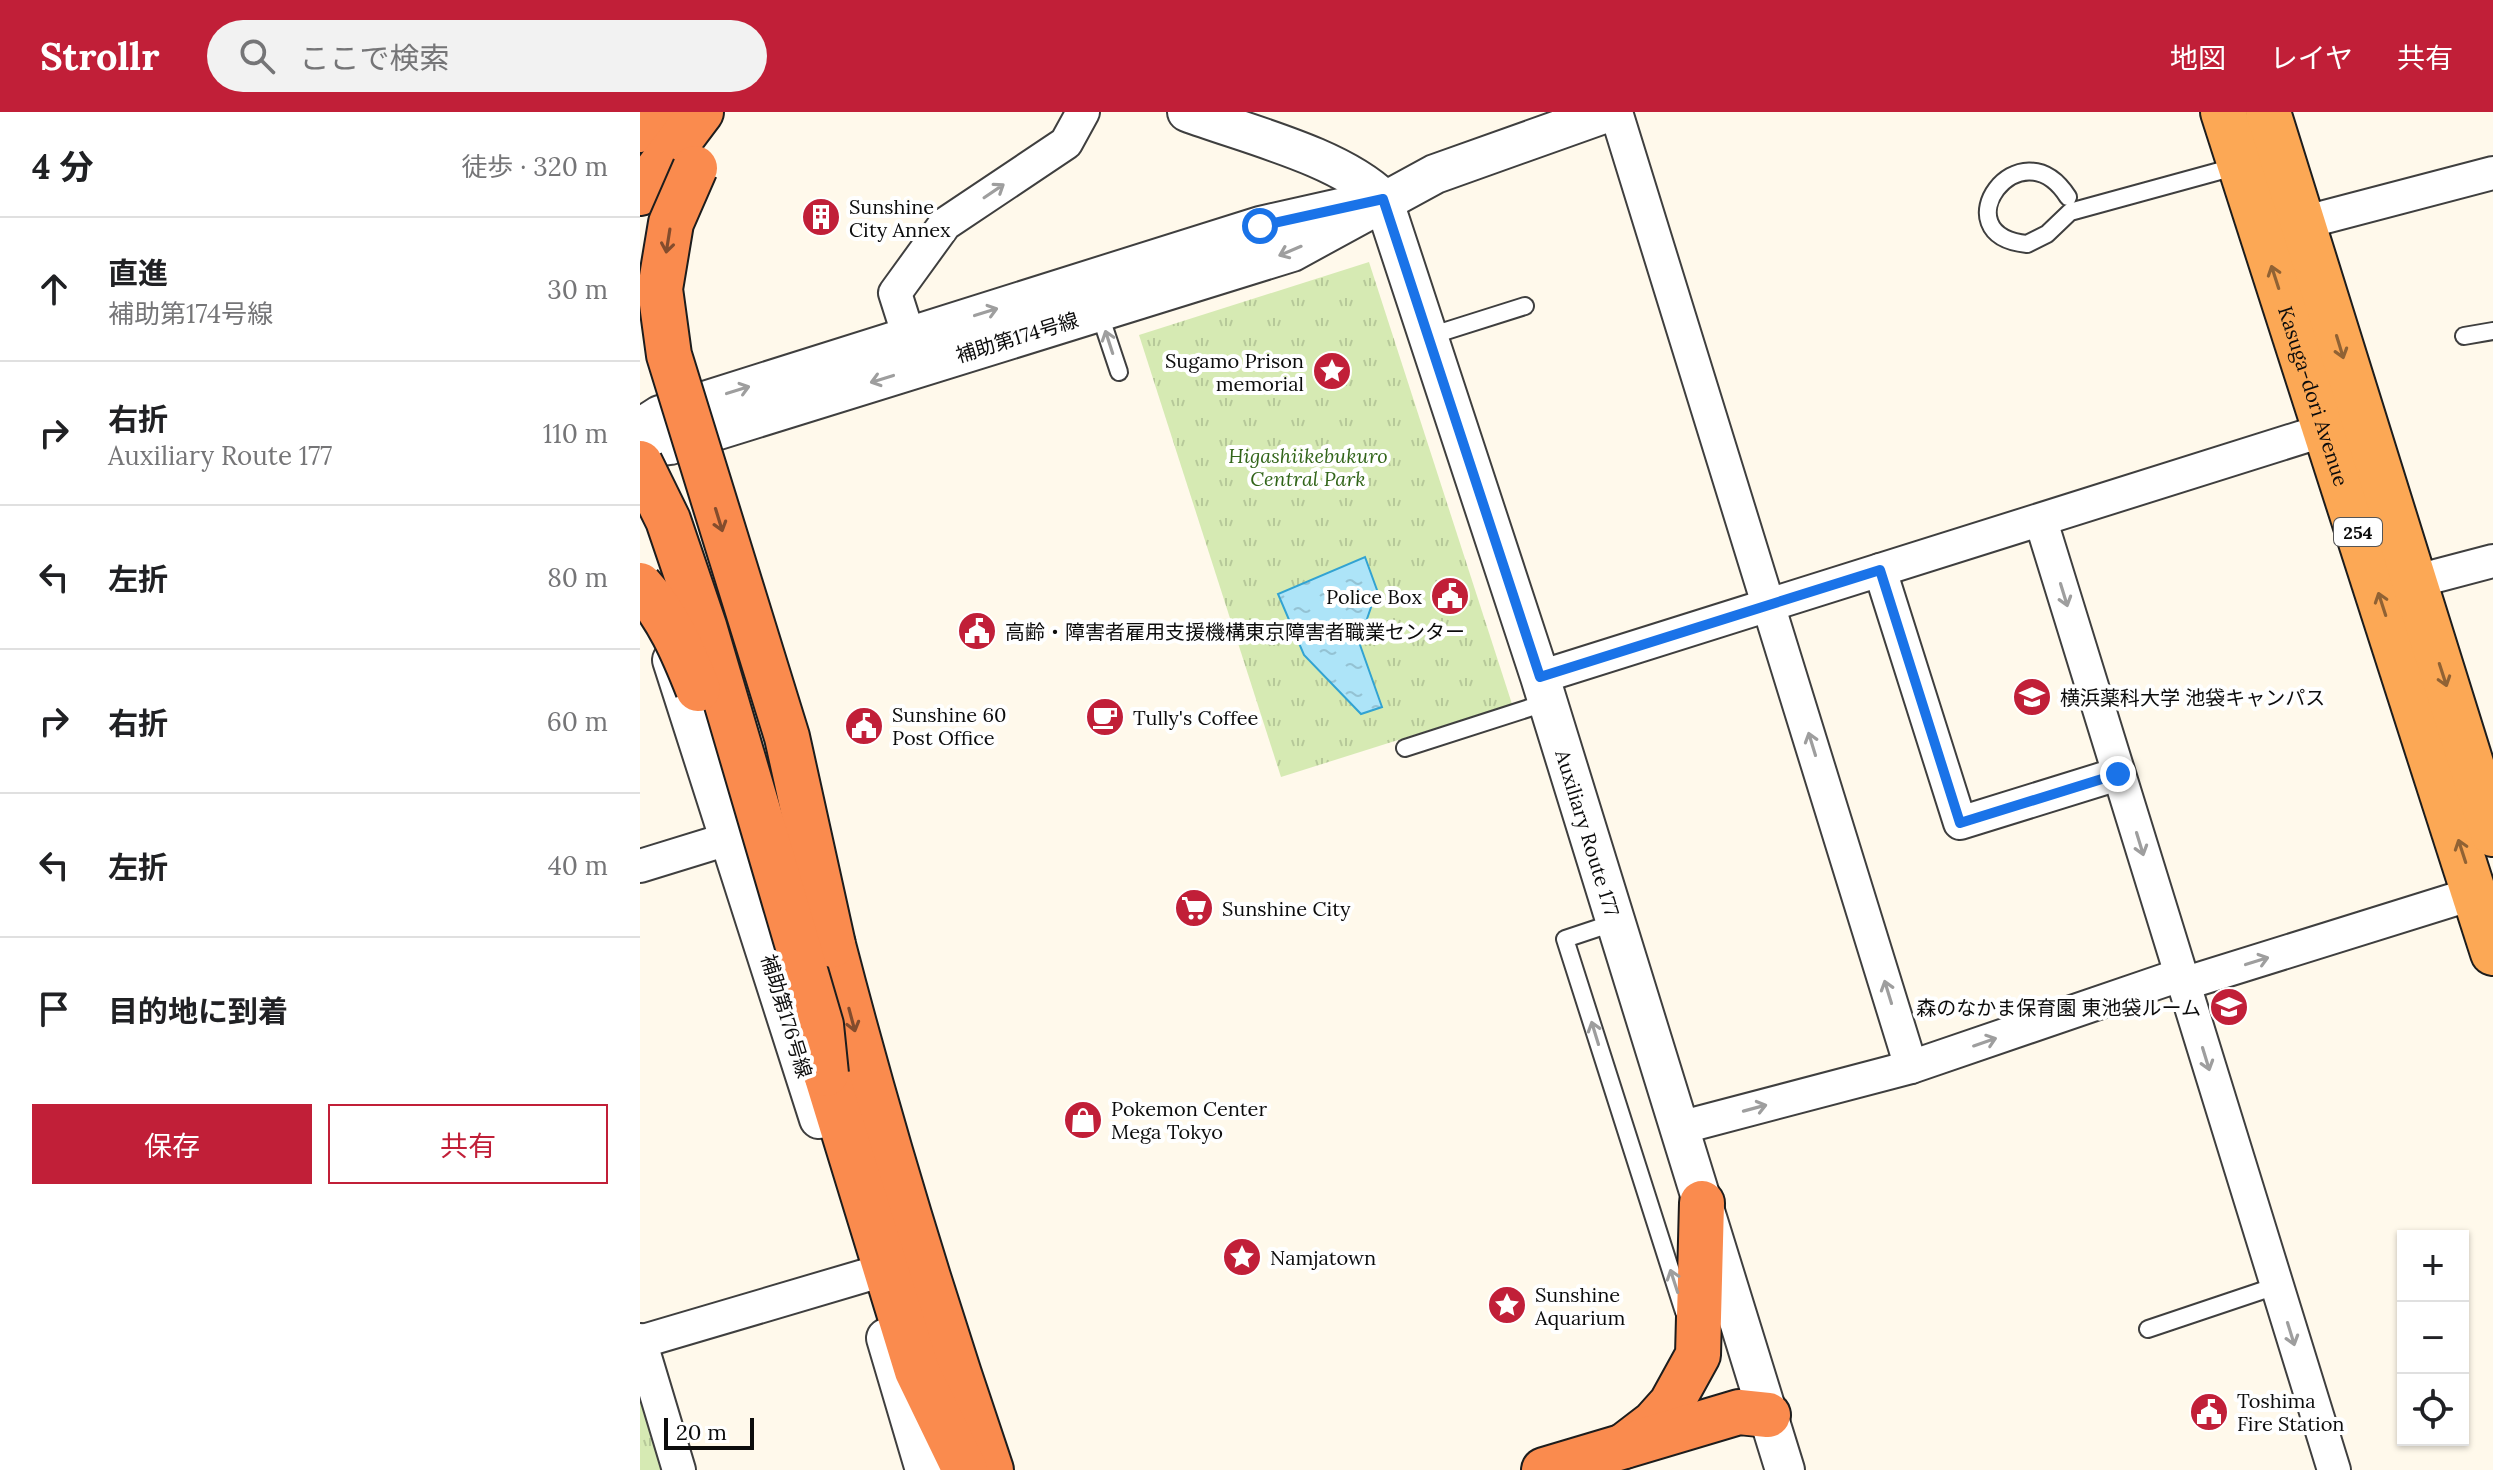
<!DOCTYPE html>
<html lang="ja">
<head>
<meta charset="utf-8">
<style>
	body { margin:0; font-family:Lora,"Noto Sans JP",serif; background:#f2f2f2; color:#202124 }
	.controls { position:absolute; right:24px; bottom:24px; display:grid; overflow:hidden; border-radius:0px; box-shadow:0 2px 6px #0004 }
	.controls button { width:72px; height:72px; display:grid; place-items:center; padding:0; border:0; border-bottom:2px solid #e0e0e0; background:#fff; color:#202124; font:40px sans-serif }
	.scale { position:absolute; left:24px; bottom:20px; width:90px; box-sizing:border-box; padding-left:8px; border:4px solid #0c0c0c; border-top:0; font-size:22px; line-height:28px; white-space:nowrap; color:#0c0c0c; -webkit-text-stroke:6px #fff; paint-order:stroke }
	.stop { position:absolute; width:24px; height:24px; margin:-18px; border:6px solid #1a73e8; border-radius:50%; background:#fff }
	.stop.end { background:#1a73e8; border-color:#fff; box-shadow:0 2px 8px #0008 }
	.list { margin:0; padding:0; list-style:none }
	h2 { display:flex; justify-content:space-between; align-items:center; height:104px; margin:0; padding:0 32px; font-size:34px }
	h2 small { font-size:26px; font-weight:400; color:#757577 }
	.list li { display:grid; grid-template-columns:52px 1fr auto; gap:24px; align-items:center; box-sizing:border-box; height:144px; padding:0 32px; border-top:2px solid #e0e0e0 }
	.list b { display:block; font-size:30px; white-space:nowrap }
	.list p { margin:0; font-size:26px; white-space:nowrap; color:#757577 }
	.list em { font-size:26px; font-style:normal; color:#757577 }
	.actions { display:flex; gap:16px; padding:24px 32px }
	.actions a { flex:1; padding:18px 0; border:2px solid #c11f38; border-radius:0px; text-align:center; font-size:28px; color:#c11f38 }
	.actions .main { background:#c11f38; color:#fff }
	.icon { flex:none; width:44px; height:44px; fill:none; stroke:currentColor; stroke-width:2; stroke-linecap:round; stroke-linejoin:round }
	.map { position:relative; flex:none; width:1853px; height:1358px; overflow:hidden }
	header { display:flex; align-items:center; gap:48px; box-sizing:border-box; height:112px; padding:0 40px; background:#c11f38; color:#fff }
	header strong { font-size:38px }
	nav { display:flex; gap:44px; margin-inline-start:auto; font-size:28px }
	.search { width:560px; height:72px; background:#f2f2f2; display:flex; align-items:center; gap:20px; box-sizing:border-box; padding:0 28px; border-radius:44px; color:#757577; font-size:30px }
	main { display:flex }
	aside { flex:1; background:#fff }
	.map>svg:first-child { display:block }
	.grass { fill:url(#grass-tufts) }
	.water { fill:url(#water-ripples); stroke:#32a3d2; stroke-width:2 }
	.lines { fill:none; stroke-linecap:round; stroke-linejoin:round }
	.service-casing { stroke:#3f3f3f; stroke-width:20 }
	.minor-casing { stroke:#3f3f3f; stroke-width:36 }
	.tertiary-casing { stroke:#3f3f3f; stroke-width:42 }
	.trunk-casing { stroke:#1d1d1d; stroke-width:48 }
	.motorway-casing { stroke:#1d1d1d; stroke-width:48 }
	.service { stroke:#fff; stroke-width:16 }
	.minor { stroke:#fff; stroke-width:32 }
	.tertiary { stroke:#fff; stroke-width:38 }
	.trunk { stroke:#fca855; stroke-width:44 }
	.motorway { stroke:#fa8b4e; stroke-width:44 }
	.motorway-bridge-casing { stroke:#1d1d1d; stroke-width:48; stroke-linecap:butt }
	.motorway-bridge { stroke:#fa8b4e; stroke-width:44 }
	.oneway { stroke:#9e9e9e }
	.oneway2 { stroke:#834c2d }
	.oneway3 { stroke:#906234 }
	.route { stroke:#1a73e8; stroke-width:10 }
	.labels { text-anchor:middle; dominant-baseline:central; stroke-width:8; stroke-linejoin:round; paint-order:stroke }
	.shield { fill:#fff; stroke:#555; stroke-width:2 }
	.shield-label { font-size:18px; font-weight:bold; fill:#0c0c0c }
	.poi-label { font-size:20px; fill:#0c0c0c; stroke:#fff; text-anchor:start }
	.street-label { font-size:20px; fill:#0c0c0c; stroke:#fff }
	.park-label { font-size:20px; font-style:italic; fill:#32651a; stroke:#fff }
</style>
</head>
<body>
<header>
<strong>Strollr</strong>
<div class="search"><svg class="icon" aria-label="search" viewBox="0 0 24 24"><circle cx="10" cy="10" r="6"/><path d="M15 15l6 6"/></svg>ここで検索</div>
<nav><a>地図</a><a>レイヤ</a><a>共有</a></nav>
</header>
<main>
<aside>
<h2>4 分<small>徒歩 · 320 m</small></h2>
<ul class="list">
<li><svg class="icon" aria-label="ahead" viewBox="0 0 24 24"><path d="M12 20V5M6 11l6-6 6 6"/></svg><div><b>直進</b><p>補助第174号線</p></div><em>30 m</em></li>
<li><svg class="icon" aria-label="right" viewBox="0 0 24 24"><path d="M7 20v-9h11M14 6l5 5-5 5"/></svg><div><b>右折</b><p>Auxiliary Route 177</p></div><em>110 m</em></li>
<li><svg class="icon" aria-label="left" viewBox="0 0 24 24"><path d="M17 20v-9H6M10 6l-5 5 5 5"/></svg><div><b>左折</b></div><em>80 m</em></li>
<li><svg class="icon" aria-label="right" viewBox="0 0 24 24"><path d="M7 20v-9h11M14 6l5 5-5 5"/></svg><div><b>右折</b></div><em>60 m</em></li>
<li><svg class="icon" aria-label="left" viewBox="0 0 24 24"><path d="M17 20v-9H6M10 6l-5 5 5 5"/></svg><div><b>左折</b></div><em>40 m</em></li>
<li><svg class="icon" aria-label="arrive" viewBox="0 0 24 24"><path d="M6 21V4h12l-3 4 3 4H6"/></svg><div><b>目的地に到着</b></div></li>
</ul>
<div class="actions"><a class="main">保存</a><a>共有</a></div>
</aside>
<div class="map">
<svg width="1853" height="1358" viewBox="0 0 1853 1358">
	<defs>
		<pattern id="grass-tufts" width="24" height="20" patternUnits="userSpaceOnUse" patternTransform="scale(2)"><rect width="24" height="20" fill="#d6eab3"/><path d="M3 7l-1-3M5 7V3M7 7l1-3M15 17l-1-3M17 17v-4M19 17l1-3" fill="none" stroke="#b6c899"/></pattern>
		<pattern id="water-ripples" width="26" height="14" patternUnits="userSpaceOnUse" patternTransform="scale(2)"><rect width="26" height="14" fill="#ade4f8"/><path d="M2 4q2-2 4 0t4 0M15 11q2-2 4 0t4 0" fill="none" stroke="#94c2d3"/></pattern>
	</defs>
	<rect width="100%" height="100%" fill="#fff9eb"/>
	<g class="grass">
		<polygon points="729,150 872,592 641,665 499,223"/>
		<polygon points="0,1280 24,1358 0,1358"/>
	</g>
	<polygon class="water" points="725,445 737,478 719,530 742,595 721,602 664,543 638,482"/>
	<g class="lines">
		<g class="service-casing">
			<g id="service">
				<path d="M1428,85C1380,10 1299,123 1387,132L1407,122L1430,100L1598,54"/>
				<polyline points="459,200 479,260"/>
				<polyline points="790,224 885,194"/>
				<polyline points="1824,224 1853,219"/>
				<polyline points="765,636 908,590"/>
				<polyline points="976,810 925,827 1044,1200"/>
				<polyline points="1508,1217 1636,1174"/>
			</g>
		</g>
		<g class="minor-casing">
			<g id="minor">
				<polyline points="976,0 1271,955"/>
				<polyline points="1662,111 1853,61"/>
				<polyline points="269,225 255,181 305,112 426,31 443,0"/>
				<polyline points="1401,409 1694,1358"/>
				<polyline points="1240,458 1320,711 1478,662"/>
				<polyline points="1773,470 1853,449"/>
				<polyline points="900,565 1685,318"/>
				<polyline points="0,754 91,726"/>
				<polyline points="1543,872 1835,781"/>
				<polyline points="1039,1016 1271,955 1540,863"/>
				<polyline points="0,1228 39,1358"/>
				<polyline points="0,1230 227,1163"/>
			</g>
		</g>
		<g class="tertiary-casing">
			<g id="tertiary">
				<path id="s1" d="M547,0C606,22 699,44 743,87L900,565L1145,1358"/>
				<polyline points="0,316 20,303 620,114 709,94"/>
				<polyline points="0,337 30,333 652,140 795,62 969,0"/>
				<polyline points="32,548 179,1007"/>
				<polyline points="246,1226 285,1358"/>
			</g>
		</g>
		<g class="trunk-casing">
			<g id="trunk">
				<path id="s2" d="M1583,0L1853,841"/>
				<polyline points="1628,0 1853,722"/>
			</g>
		</g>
		<g class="motorway-casing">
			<g id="motorway">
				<polyline points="0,18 14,0"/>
				<polyline points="0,81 61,0"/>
				<path d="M193,833C239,1010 292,1185 351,1358"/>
				<polyline points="186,962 277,1259 325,1358"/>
				<polyline points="984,1334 1014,1311 1031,1292 1058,1243 1062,1091"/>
				<polyline points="904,1358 1099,1300 1128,1303"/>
			</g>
		</g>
		<use href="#service" class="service"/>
		<use href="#minor" class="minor"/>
		<use href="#tertiary" class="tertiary"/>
		<use href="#trunk" class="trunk"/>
		<use href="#motorway" class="motorway"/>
		<g class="motorway-bridge-casing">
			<g id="motorway-bridge">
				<polyline points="55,56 31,111 20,177 29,243 147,625 193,833"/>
				<polyline points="0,351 28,408 64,514 181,913 186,962"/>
				<path d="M0,473C28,504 43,539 58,577"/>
			</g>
		</g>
		<use href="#motorway-bridge" class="motorway-bridge"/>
	</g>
	<defs><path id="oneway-shaft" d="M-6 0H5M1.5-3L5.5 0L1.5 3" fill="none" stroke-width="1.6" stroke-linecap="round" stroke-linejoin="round" transform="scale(2)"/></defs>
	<g class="oneway">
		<use href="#oneway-shaft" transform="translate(354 79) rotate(-34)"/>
		<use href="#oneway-shaft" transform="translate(650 139) rotate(157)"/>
		<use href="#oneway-shaft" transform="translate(346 200) rotate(-17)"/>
		<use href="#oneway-shaft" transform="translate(469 230) rotate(-108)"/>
		<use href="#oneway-shaft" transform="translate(242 267) rotate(163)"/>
		<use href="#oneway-shaft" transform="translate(98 278) rotate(-17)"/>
		<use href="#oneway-shaft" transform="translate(1424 483) rotate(73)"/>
		<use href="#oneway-shaft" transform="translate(1172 632) rotate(-107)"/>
		<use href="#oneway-shaft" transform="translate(1500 732) rotate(73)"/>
		<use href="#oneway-shaft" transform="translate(1617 849) rotate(-17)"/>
		<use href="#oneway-shaft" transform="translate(1248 880) rotate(-107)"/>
		<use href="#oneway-shaft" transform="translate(955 921) rotate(-107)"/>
		<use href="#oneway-shaft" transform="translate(1345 930) rotate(-19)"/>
		<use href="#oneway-shaft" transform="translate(1566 947) rotate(73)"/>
		<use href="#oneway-shaft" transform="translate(1115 996) rotate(-15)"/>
		<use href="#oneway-shaft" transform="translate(1034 1169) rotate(-108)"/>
		<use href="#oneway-shaft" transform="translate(1651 1222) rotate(73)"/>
	</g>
	<g class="oneway2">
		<use href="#oneway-shaft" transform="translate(28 129) rotate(99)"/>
		<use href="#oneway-shaft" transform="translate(79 408) rotate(73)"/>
		<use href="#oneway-shaft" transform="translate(212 908) rotate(75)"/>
	</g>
	<g class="oneway3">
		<use href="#oneway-shaft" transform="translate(1635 165) rotate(-108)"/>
		<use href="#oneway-shaft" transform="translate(1700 235) rotate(73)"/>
		<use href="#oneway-shaft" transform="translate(1742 492) rotate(-108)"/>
		<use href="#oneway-shaft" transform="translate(1803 563) rotate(72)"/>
		<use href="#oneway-shaft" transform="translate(1822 739) rotate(-108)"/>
	</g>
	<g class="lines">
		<polyline class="route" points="620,114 743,87 900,565 1240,458 1320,711 1478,662"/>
	</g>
	<defs>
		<g id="building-disc" transform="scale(2)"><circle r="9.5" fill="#c11f38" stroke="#fff"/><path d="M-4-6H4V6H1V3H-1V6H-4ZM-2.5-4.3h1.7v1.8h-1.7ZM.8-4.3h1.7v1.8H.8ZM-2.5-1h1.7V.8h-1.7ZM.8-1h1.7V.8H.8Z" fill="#fff"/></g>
		<g id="sight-disc" transform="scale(2)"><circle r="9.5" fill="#c11f38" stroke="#fff"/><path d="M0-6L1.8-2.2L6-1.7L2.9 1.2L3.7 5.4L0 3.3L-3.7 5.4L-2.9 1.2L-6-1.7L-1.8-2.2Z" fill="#fff"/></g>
		<g id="civic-disc" transform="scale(2)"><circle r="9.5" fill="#c11f38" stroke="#fff"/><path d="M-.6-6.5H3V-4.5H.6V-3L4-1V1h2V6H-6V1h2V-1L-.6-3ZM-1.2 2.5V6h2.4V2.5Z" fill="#fff"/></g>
		<g id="university-disc" transform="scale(2)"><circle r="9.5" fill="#c11f38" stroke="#fff"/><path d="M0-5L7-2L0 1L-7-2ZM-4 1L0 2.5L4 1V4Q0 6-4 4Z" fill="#fff"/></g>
		<g id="cafe-disc" transform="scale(2)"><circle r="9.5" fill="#c11f38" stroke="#fff"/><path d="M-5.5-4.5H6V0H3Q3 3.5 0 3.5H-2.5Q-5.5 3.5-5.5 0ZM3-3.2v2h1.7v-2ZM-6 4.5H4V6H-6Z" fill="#fff"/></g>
		<g id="supermarket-disc" transform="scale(2)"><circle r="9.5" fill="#c11f38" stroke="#fff"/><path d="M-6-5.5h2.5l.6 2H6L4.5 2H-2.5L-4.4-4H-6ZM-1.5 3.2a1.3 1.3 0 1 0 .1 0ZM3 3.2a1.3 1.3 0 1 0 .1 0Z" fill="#fff"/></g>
		<g id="school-disc" transform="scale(2)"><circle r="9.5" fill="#c11f38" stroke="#fff"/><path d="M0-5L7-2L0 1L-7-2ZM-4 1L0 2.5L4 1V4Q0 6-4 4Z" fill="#fff"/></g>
		<g id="shop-disc" transform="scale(2)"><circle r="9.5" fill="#c11f38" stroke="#fff"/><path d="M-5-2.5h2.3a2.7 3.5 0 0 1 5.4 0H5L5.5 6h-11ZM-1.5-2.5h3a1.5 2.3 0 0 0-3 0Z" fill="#fff"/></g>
	</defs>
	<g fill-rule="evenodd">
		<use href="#building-disc" x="181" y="105"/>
		<use href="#sight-disc" x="692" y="259"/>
		<use href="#civic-disc" x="810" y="484"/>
		<use href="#civic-disc" x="337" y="519"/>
		<use href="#university-disc" x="1392" y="585"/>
		<use href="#cafe-disc" x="465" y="605"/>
		<use href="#civic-disc" x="224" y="614"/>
		<use href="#supermarket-disc" x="554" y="796"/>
		<use href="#school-disc" x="1589" y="895"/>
		<use href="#shop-disc" x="443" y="1008"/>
		<use href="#sight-disc" x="602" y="1145"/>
		<use href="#sight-disc" x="867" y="1193"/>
		<use href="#civic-disc" x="1569" y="1300"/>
	</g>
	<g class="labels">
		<rect class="shield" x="1694" y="406" width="48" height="28" rx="6"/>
		<g class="shield-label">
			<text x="1718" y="420">254</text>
		</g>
		<g class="poi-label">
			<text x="209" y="94">Sunshine<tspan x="209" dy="23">City Annex</tspan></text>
			<text x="664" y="248" text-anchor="end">Sugamo Prison<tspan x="664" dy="23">memorial</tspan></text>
			<text x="782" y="484" text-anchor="end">Police Box</text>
			<text x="365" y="519">高齢・障害者雇用支援機構東京障害者職業センター</text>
			<text x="1420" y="585">横浜薬科大学 池袋キャンパス</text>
			<text x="252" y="602">Sunshine 60<tspan x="252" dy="23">Post Office</tspan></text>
			<text x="493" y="605">Tully's Coffee</text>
			<text x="582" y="796">Sunshine City</text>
			<text x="1561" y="895" text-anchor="end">森のなかま保育園 東池袋ルーム</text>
			<text x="471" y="996">Pokemon Center<tspan x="471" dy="23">Mega Tokyo</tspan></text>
			<text x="630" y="1145">Namjatown</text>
			<text x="895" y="1182">Sunshine<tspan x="895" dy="23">Aquarium</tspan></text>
			<text x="1597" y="1288">Toshima<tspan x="1597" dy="23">Fire Station</tspan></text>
		</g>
		<g class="street-label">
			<text transform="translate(377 225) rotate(-17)">補助第174号線</text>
			<text stroke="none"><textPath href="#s2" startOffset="298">Kasuga-dori Avenue</textPath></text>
			<text stroke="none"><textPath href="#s1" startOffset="882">Auxiliary Route 177</textPath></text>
			<text transform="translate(147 904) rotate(73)">補助第176号線</text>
		</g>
		<g class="park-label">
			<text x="668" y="343">Higashiikebukuro<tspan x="668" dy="23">Central Park</tspan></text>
		</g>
	</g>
</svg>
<div class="controls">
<button>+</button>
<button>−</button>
<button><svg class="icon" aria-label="locate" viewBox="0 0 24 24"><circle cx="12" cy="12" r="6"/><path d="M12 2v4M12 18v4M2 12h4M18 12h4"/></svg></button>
</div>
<div class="scale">20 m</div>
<div class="stop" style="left:620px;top:114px"></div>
<div class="stop end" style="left:1478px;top:662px"></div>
</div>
</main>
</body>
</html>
